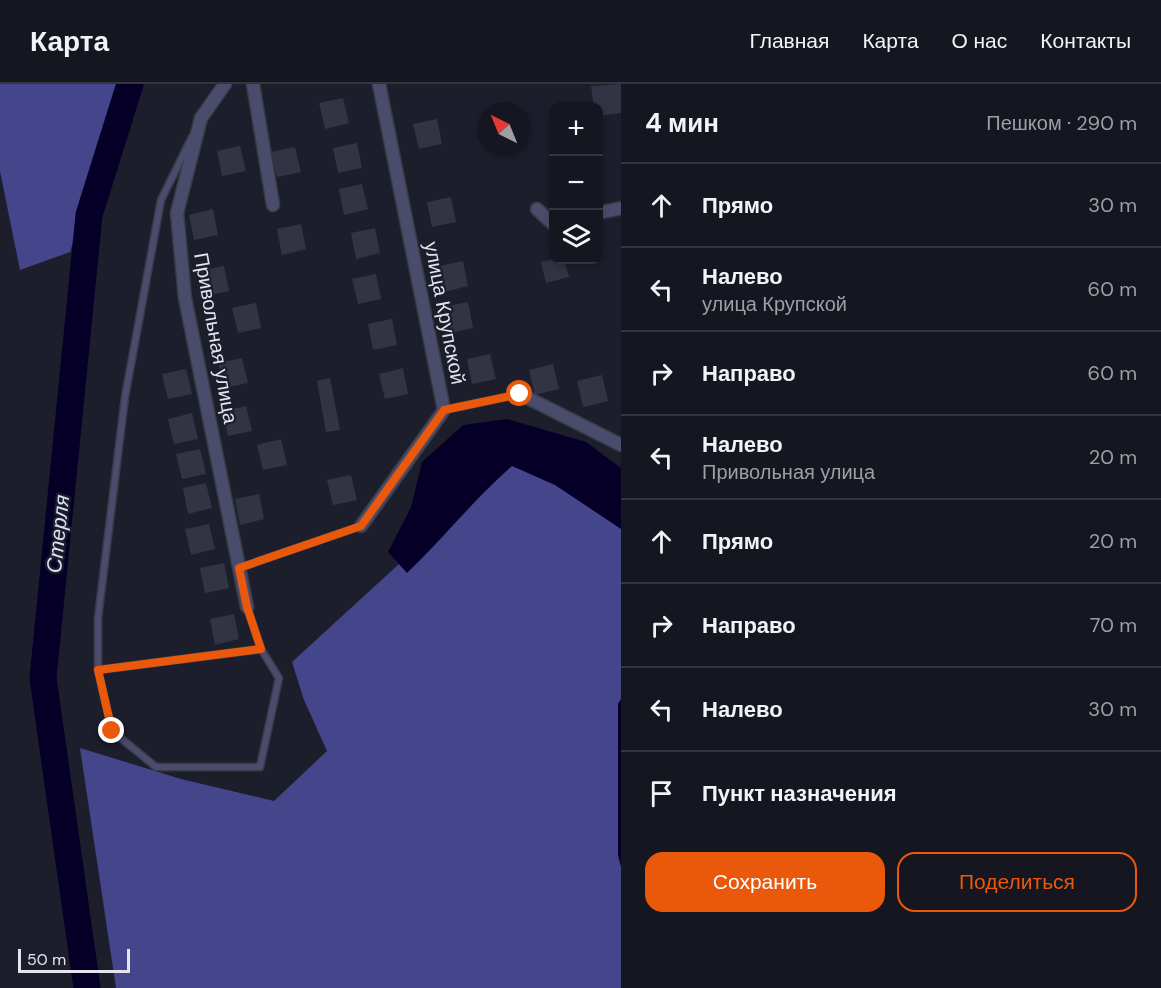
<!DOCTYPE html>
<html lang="ru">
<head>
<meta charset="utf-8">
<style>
	body { margin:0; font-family:"DM Sans",sans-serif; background:#23232e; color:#f1f3f6 }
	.controls { position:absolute; right:18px; top:18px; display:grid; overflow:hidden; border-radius:12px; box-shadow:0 3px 9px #0003 }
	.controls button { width:54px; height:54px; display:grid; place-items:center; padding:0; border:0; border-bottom:2px solid #35353f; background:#161621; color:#f1f3f6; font:30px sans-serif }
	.compass { position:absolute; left:477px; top:18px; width:54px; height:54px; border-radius:50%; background:#161621; box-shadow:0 3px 9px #0003; rotate:317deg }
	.scale { position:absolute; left:18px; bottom:15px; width:112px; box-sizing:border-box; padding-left:6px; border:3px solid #e3e4ee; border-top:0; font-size:16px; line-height:21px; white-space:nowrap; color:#e3e4ee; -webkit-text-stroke:4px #1d1e2c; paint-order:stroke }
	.stop { position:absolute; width:18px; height:18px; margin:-14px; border:4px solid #ea580c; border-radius:50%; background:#fff }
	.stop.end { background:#ea580c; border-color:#fff; box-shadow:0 2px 6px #0008 }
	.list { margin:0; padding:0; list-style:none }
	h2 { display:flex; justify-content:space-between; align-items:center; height:78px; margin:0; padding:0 24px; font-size:26px }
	h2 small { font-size:20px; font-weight:400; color:#9e9fa5 }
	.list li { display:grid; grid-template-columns:39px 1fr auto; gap:18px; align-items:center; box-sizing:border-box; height:84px; padding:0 24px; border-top:2px solid #35353f }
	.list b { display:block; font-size:22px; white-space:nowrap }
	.list p { margin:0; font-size:20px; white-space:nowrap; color:#9e9fa5 }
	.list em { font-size:20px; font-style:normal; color:#9e9fa5 }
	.actions { display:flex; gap:12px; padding:18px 24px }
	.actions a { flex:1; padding:14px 0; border:2px solid #ea580c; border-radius:18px; text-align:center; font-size:21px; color:#ea580c }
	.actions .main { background:#ea580c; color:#fff }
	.icon { flex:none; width:33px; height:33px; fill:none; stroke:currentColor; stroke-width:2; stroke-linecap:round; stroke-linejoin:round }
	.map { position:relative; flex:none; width:621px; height:904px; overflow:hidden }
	header { display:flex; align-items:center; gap:36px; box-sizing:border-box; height:84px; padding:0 30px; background:#161621; border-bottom:2px solid #35353f }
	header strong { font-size:28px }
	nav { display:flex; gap:33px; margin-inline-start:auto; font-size:21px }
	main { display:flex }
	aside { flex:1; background:#161621 }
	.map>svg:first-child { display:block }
	.forest { fill:#45458b }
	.water { fill:#060029 }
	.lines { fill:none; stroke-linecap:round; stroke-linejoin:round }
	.river { stroke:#060029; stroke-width:27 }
	.building { fill:#333443 }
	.service-casing { stroke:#393a47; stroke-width:9 }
	.minor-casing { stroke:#393a47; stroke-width:15 }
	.service { stroke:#4a4c6b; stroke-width:6 }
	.minor { stroke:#4a4c6b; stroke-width:12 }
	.route { stroke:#ea580c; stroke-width:8 }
	.labels { text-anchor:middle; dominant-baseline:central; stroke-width:4.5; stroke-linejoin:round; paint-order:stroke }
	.street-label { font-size:20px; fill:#e3e4ee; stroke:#1d1e2c }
	.water-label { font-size:21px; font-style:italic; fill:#dee0f5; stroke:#1d1e2c }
</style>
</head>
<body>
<header>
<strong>Карта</strong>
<nav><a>Главная</a><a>Карта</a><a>О нас</a><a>Контакты</a></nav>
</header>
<main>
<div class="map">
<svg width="621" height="904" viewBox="0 0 621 904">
	<rect width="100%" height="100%" fill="#1d1e2c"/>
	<g class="forest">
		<polygon points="0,0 122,0 70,168 20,186 0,87"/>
		<polygon points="489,366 621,430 621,904 116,904 80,664 181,695 274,717 327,667 304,616 292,578 399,480 445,403"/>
	</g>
	<g class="water">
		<path d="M507,335L586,358L621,384V445L555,401L512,382C474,415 444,454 407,489L388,468L411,423L422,378L463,341Z"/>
		<polygon points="621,615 621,783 618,771 618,620"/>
	</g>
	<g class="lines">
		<polyline class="river" points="87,904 43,594 89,131 130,0"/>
	</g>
	<g class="building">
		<polygon points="621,0 621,29 598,32 598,22 594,22 591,2"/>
		<polygon points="343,14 349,39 325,45 319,19"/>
		<polygon points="437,35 442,60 419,65 413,40"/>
		<polygon points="357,59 362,84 338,89 333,64"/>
		<polygon points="240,62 246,87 222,92 217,67"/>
		<polygon points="295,63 301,88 277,93 271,68"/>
		<polygon points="362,100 368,125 344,131 339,105"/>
		<polygon points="451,113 456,138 432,143 427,118"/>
		<polygon points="213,125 218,151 194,156 189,131"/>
		<polygon points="301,140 306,165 282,171 277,145"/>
		<polygon points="375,144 380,169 356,175 351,149"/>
		<polygon points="554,175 564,176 569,193 546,199 541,178"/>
		<polygon points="463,177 468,202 444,208 439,182"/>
		<polygon points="224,182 229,207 206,212 200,187"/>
		<polygon points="376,190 381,215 358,220 352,195"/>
		<polygon points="468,218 473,244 449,249 444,223"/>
		<polygon points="256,219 261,244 238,249 232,224"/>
		<polygon points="392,235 397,261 373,266 368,240"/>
		<polygon points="490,270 496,295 472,300 467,275"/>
		<polygon points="242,274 248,299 224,304 218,279"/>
		<polygon points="553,280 559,305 535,311 529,286"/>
		<polygon points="403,284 408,310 385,315 379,290"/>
		<polygon points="186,285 192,310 168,315 162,290"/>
		<polygon points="602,291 608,317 583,323 577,297"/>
		<polygon points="330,294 340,346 326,348 317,297"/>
		<polygon points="246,322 252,347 228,352 222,327"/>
		<polygon points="192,329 198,355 174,360 168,335"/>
		<polygon points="281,355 287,381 263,386 257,361"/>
		<polygon points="200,365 206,390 182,395 176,370"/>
		<polygon points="351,391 357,416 333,421 327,396"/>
		<polygon points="206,399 212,424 188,430 183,404"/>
		<polygon points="259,410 264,435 240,441 235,415"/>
		<polygon points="209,440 215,465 191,471 185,445"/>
		<polygon points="224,479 229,504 205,509 200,484"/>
		<polygon points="234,530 239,555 215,561 210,535"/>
	</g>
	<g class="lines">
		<g class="service-casing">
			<g id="service">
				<polyline points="192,53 161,116 125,313 98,534 98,586 112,647 156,683 260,683 279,594 261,565 247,523"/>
				<polyline points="444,326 520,310"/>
				<polyline points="239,484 361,442"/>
				<polyline points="98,586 261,565"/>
			</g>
		</g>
		<g class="minor-casing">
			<g id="minor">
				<polyline points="225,0 201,34 177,129 185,214 247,523"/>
				<polyline points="253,0 273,121"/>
				<polyline points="537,125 554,141"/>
				<polyline points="598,129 621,124"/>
				<polyline points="520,310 621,361"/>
				<polyline points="361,442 444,326 379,0"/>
			</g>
		</g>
		<use href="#service" class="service"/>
		<use href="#minor" class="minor"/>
	</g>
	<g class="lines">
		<polyline class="route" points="112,647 98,586 261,565 247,523 239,484 361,442 444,326 520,310"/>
	</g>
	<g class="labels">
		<g class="street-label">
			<text transform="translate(445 229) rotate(79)">улица Крупской</text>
			<text transform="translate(216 254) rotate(80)">Привольная улица</text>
		</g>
		<g class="water-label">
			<text transform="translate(58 450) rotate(-84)">Стерля</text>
		</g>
	</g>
</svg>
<div class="controls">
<button>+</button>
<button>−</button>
<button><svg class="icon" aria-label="layers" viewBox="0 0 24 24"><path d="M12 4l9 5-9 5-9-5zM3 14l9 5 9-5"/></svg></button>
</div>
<svg class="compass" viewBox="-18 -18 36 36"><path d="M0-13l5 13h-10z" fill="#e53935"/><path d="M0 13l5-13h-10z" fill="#9e9fa5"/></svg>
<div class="scale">50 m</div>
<div class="stop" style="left:520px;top:310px"></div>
<div class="stop end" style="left:112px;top:647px"></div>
</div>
<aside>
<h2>4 мин<small>Пешком · 290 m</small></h2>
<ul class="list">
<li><svg class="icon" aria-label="ahead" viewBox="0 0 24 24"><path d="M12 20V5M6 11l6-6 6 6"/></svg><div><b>Прямо</b></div><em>30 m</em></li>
<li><svg class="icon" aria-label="left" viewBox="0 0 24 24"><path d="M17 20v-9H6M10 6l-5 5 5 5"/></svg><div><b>Налево</b><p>улица Крупской</p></div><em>60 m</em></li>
<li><svg class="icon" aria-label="right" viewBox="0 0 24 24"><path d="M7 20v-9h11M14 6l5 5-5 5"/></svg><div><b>Направо</b></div><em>60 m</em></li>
<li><svg class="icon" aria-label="left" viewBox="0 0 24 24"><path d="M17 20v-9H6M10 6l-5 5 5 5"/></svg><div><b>Налево</b><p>Привольная улица</p></div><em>20 m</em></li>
<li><svg class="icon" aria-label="ahead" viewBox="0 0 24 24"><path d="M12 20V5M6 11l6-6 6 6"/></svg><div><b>Прямо</b></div><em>20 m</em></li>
<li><svg class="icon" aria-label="right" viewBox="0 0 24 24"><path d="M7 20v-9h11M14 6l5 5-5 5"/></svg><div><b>Направо</b></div><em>70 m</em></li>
<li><svg class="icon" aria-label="left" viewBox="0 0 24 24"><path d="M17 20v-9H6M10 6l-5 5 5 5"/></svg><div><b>Налево</b></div><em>30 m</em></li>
<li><svg class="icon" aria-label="arrive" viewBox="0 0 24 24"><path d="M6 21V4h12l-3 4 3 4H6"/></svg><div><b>Пункт назначения</b></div></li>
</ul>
<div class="actions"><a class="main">Сохранить</a><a>Поделиться</a></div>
</aside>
</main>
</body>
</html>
